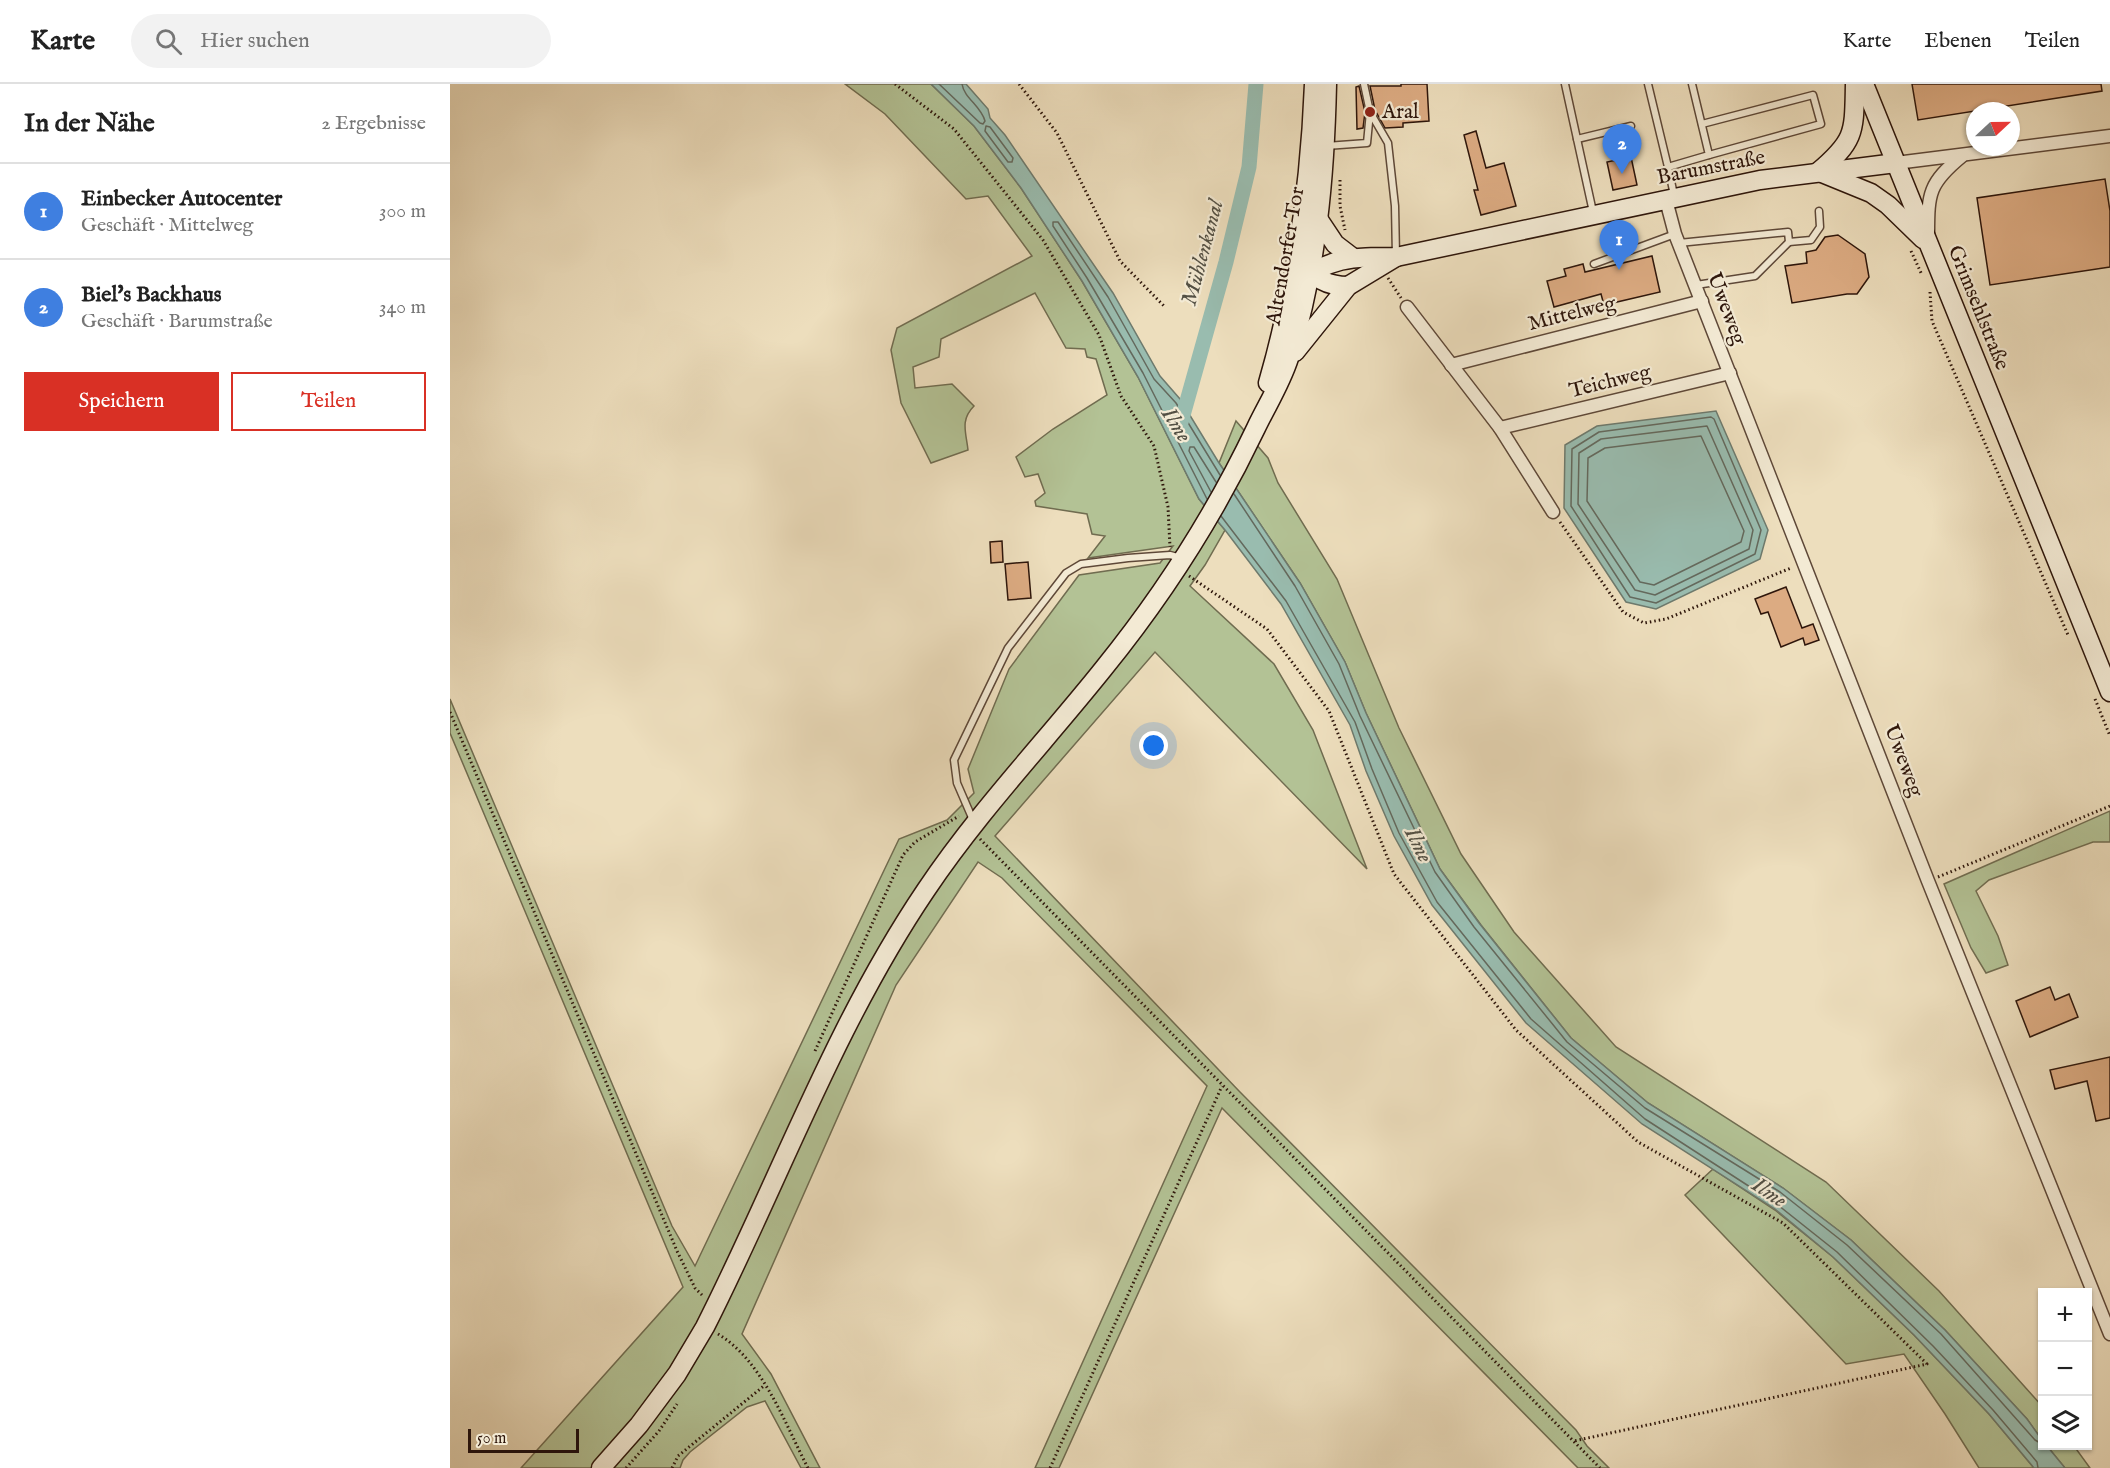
<!DOCTYPE html>
<html lang="de">
<head>
<meta charset="utf-8">
<style>
	body { margin:0; font-family:"IM FELL English",serif; background:#f2f2f2; color:#222 }
	.controls { position:absolute; right:18px; bottom:18px; display:grid; overflow:hidden; border-radius:0px; box-shadow:0 2px 4px #0004 }
	.controls button { width:54px; height:54px; display:grid; place-items:center; padding:0; border:0; border-bottom:2px solid #e0e0e0; background:#fff; color:#222; font:30px sans-serif }
	.compass { position:absolute; left:1516px; top:18px; width:54px; height:54px; border-radius:50%; background:#fff; box-shadow:0 2px 4px #0004; rotate:68deg }
	.scale { position:absolute; left:18px; bottom:15px; width:111px; box-sizing:border-box; padding-left:6px; border:3px solid #2e160b; border-top:0; font-size:16px; line-height:21px; white-space:nowrap; color:#2e160b; -webkit-text-stroke:4px #f3ead4; paint-order:stroke }
	.you { position:absolute; left:704px; top:662px; width:21px; height:21px; margin:-15px; border:4px solid #fff; border-radius:50%; background:#1a73e8; box-shadow:0 0 0 9px #1a73e833 }
	.badge { display:grid; place-items:center; width:39px; height:39px; border-radius:50%; background:#d93025; color:#fff; font-size:20px; font-weight:700 }
	.pin { position:absolute; translate:-50% -50px; filter:drop-shadow(0 2px 3px #0008) }
	.pin::after { content:''; position:absolute; top:32px; width:21px; height:18px; background:inherit; clip-path:polygon(0 0,100% 0,50% 100%) }
	.list { margin:0; padding:0; list-style:none }
	h2 { display:flex; justify-content:space-between; align-items:center; height:78px; margin:0; padding:0 24px; font-size:26px }
	h2 small { font-size:20px; font-weight:400; color:#767676 }
	.list li { display:grid; grid-template-columns:39px 1fr auto; gap:18px; align-items:center; box-sizing:border-box; height:96px; padding:0 24px; border-top:2px solid #e0e0e0 }
	.list b { display:block; font-size:22px; white-space:nowrap }
	.list p { margin:0; font-size:20px; white-space:nowrap; color:#767676 }
	.list em { font-size:20px; font-style:normal; color:#767676 }
	.actions { display:flex; gap:12px; padding:18px 24px }
	.actions a { flex:1; padding:14px 0; border:2px solid #d93025; border-radius:0px; text-align:center; font-size:21px; color:#d93025 }
	.actions .main { background:#d93025; color:#fff }
	.icon { flex:none; width:33px; height:33px; fill:none; stroke:currentColor; stroke-width:2; stroke-linecap:round; stroke-linejoin:round }
	.map { position:relative; flex:none; width:1660px; height:1384px; overflow:hidden }
	header { display:flex; align-items:center; gap:36px; box-sizing:border-box; height:84px; padding:0 30px; background:#fff; border-bottom:2px solid #e0e0e0 }
	header strong { font-size:28px }
	nav { display:flex; gap:33px; margin-inline-start:auto; font-size:21px }
	.search { width:420px; height:54px; background:#f2f2f2; display:flex; align-items:center; gap:15px; box-sizing:border-box; padding:0 21px; border-radius:33px; color:#767676; font-size:22px }
	main { display:flex }
	aside { flex:1; background:#fff }
	.map>svg:first-child { display:block }
	.green { fill:#b3c295; stroke:#706c50; stroke-width:1.5 }
	.water { fill:#99bcaf; stroke:#6e7a6d; stroke-width:1.5 }
	.lines { fill:none; stroke-linecap:round; stroke-linejoin:round }
	.shore { stroke:#64695d; stroke-width:1.5 }
	.canal { stroke:#99bcaf; stroke-width:15 }
	.building { fill:#dcab82; stroke:#2e160b; stroke-width:1.5 }
	.lane-casing { stroke:#5e4838; stroke-width:9 }
	.street-casing { stroke:#5e4838; stroke-width:15 }
	.secondary-casing { stroke:#2e160b; stroke-width:21 }
	.path { stroke:#2e160b; stroke-width:3; stroke-dasharray:1.5 3; stroke-linecap:butt }
	.lane { stroke:#f3ead4; stroke-width:6 }
	.street { stroke:#f3ead4; stroke-width:12 }
	.secondary { stroke:#f3ead4; stroke-width:18 }
	.poi-dot { fill:#8f2418; stroke:#f3ead4; stroke-width:2 }
	.labels { text-anchor:middle; dominant-baseline:central; stroke-width:4.5; stroke-linejoin:round; paint-order:stroke }
	.poi-label { font-size:21px; fill:#2e160b; stroke:#f3ead4; text-anchor:start }
	.street-label { font-size:21px; fill:#2e160b; stroke:#f3ead4 }
	.water-label { font-size:22px; font-style:italic; fill:#535044; stroke:#f3ead4 }
</style>
</head>
<body>
<header>
<strong>Karte</strong>
<div class="search"><svg class="icon" aria-label="search" viewBox="0 0 24 24"><circle cx="10" cy="10" r="6"/><path d="M15 15l6 6"/></svg>Hier suchen</div>
<nav><a>Karte</a><a>Ebenen</a><a>Teilen</a></nav>
</header>
<main>
<aside>
<h2>In der Nähe<small>2 Ergebnisse</small></h2>
<ul class="list">
<li><span class="badge" style="background:#3f7fe0">1</span><div><b>Einbecker Autocenter</b><p>Geschäft · Mittelweg</p></div><em>300 m</em></li>
<li><span class="badge" style="background:#3f7fe0">2</span><div><b>Biel's Backhaus</b><p>Geschäft · Barumstraße</p></div><em>340 m</em></li>
</ul>
<div class="actions"><a class="main">Speichern</a><a>Teilen</a></div>
</aside>
<div class="map">
<svg width="1660" height="1384" viewBox="0 0 1660 1384">
	<rect width="100%" height="100%" fill="#eddebd"/>
	<filter id="stains"><feTurbulence type="fractalNoise" baseFrequency=".00333" numOctaves="4"/><feColorMatrix values="0 0 0 0 .2 0 0 0 0 .09 0 0 0 0 .02 0 0 0 .5 -.17"/></filter>
	<radialGradient id="worn" r=".72"><stop offset=".6" stop-color="#630" stop-opacity="0"/><stop offset="1" stop-color="#630" stop-opacity=".3"/></radialGradient>
	<g class="green">
		<path d="M395,0H481L524,42L571,104L632,197L688,293L749,415L775,446L755,481L740,502L824,580L863,646L917,785L705,568L545,752L789,1007L1126,1346L1137,1362L1159,1384H1128L772,1024L609,1384H585L757,1002L552,794L528,778L446,901L292,1250L321,1290L370,1384H351L315,1317L297,1323L240,1368L233,1376L230,1384H71L233,1203L0,649V615L222,1142L245,1182L449,755L497,736L524,709L518,685L559,585L629,491L710,479L723,462L638,474L655,452L642,450L637,430L586,422L585,417L595,409L588,390L575,393L566,373L603,345L657,311L646,275L637,273L635,265L616,264L585,209L491,255L489,273L463,283L465,304L502,300L524,322C510,336 516,348 518,366L481,379L451,319L441,266L447,244L582,172L538,112L516,115L435,30Z"/>
		<polygon points="786,337 818,374 828,399 887,495 949,644 1011,770 1064,848 1166,963 1376,1098 1489,1207 1592,1322 1592,1356 1577,1335 1495,1246 1401,1156 1333,1104 1198,1019 1121,954 1031,841 990,785 916,629 895,578 850,499 769,379"/>
		<polygon points="1660,727 1660,758 1643,758 1539,796 1526,807 1548,852 1558,881 1536,889 1521,864 1494,800"/>
		<polygon points="1263,1085 1325,1126 1383,1173 1464,1251 1539,1330 1584,1384 1529,1384 1495,1330 1454,1270 1396,1280 1235,1111"/>
		<polygon points="1597,1362 1624,1362 1640,1384 1615,1384"/>
	</g>
	<g class="water">
		<polygon points="481,0 516,0 538,25 540,34 555,51 663,209 710,292 730,315 769,379 850,499 895,578 916,629 990,785 1029,839 1121,954 1198,1019 1333,1104 1401,1156 1495,1246 1577,1335 1592,1356 1592,1362 1597,1362 1615,1384 1584,1384 1539,1330 1464,1251 1383,1173 1325,1125 1192,1040 1076,939 982,821 944,752 916,687 900,641 831,520 775,446 749,415 688,293 632,197 571,104 524,42"/>
		<polygon points="1266,327 1318,446 1310,475 1206,525 1176,518 1114,424 1115,361 1147,342"/>
	</g>
	<g class="lines">
		<g class="shore">
			<path d="M489,0L530,39L533,40L535,37C531,22 514,14 512,0"/>
			<polygon points="536,42 540,43 563,74 562,78 558,78 535,47"/>
			<polygon points="1261,333 1264,335 1311,446 1305,470 1206,519 1180,513 1121,422 1122,365 1149,348"/>
			<polygon points="1257,342 1303,446 1299,465 1205,511 1185,506 1128,420 1129,369 1151,355"/>
			<polygon points="1251,352 1294,447 1291,458 1204,501 1190,498 1137,417 1138,374 1155,364"/>
			<polyline points="761,408 739,367 740,363 744,363 766,398"/>
			<polyline points="784,410 845,502 889,580 910,632 985,788 1024,843 1117,958 1195,1024 1330,1108 1397,1161 1491,1250 1585,1356 1592,1360"/>
			<polyline points="757,415 693,289 637,194 603,142 603,138 608,138 658,213 704,295 726,319 770,391"/>
			<polyline points="771,432 836,517 905,638 922,685 949,749 987,818 1081,935 1195,1035 1328,1121 1387,1168 1483,1262 1543,1326 1587,1378 1588,1384"/>
		</g>
		<polyline class="canal" points="730,342 776,178 799,83 806,0"/>
	</g>
	<g class="building">
		<polygon points="951,0 977,0 979,37 953,39 953,43 935,44 925,26 920,2 951,2"/>
		<polygon points="1462,0 1651,0 1652,7 1468,36"/>
		<polygon points="909,2 915,28 913,44 907,45 906,3"/>
		<polygon points="1026,47 1036,84 1054,79 1066,122 1031,131 1024,106 1028,106 1014,51"/>
		<polygon points="1181,73 1187,101 1163,106 1157,78"/>
		<polygon points="1655,95 1660,127 1660,183 1540,201 1527,114"/>
		<polygon points="1388,151 1415,170 1419,193 1407,210 1397,210 1342,219 1335,182 1357,179 1356,168 1366,166 1375,153"/>
		<polygon points="1202,172 1210,208 1154,221 1151,210 1104,223 1097,197 1116,192 1114,185 1133,180 1135,188"/>
		<polygon points="552,457 553,478 541,479 540,458"/>
		<polygon points="578,478 581,514 558,516 555,480"/>
		<polygon points="1336,503 1352,544 1363,540 1369,556 1355,561 1353,554 1331,563 1318,528 1311,530 1305,515"/>
		<polygon points="1600,903 1605,916 1619,910 1628,933 1580,953 1566,917"/>
		<polygon points="1660,973 1660,1034 1646,1037 1637,997 1605,1005 1600,986"/>
	</g>
	<g class="lines">
		<g class="lane-casing">
			<g id="lane">
				<polyline points="1115,0 1143,128"/>
				<polyline points="1198,0 1218,83"/>
				<polyline points="920,28 938,59 945,122 946,172"/>
				<polyline points="1252,40 1363,11 1371,40 1259,71"/>
				<polyline points="1127,55 1181,42"/>
				<polyline points="876,62 917,59 920,28 914,0"/>
				<polyline points="1224,111 1218,83 1259,71 1242,0"/>
				<polyline points="1339,158 1361,156 1370,143 1369,127"/>
				<polyline points="1229,159 1338,148 1339,158 1305,192 1246,201"/>
				<polyline points="1144,180 1225,150"/>
				<polyline points="523,736 507,699 504,676 558,564 616,489 631,480 678,474 720,471 731,474"/>
			</g>
		</g>
		<g class="street-casing">
			<g id="street">
				<polyline points="1446,79 1660,52"/>
				<polyline points="1216,116 1225,150 1478,797 1660,1250"/>
				<path d="M1478,150C1478,109 1479,99 1512,72"/>
				<polyline points="957,223 1050,344 1103,428"/>
				<polyline points="1001,281 1252,217"/>
				<polyline points="1050,344 1280,289"/>
			</g>
		</g>
		<g class="secondary-casing">
			<g id="secondary">
				<polyline points="1414,0 1660,608"/>
				<path d="M1368,88C1406,56 1404,48 1405,0"/>
				<polyline points="1372,89 1421,109 1438,121 1473,155"/>
				<polyline points="869,136 885,160 902,173"/>
				<path d="M855,179C864,196 879,202 898,202"/>
				<path d="M842,202C879,173 901,173 946,173L1310,96L1446,79"/>
				<polyline points="845,268 898,202 946,173"/>
				<path d="M818,299C846,202 860,101 864,0"/>
				<path d="M151,1384L189,1341L227,1290L255,1243C329,1097 384,942 476,806C529,727 595,658 654,584C714,510 765,430 806,344C817,321 831,299 839,274C867,185 875,92 877,0"/>
			</g>
		</g>
		<g class="path">
			<polyline points="445,0 504,45 593,156 649,251 671,312 704,362 718,423 720,463"/>
			<polyline points="569,0 607,49 670,177 714,222"/>
			<polyline points="890,96 890,122 895,146"/>
			<polyline points="1461,167 1472,191"/>
			<polyline points="938,194 951,214"/>
			<polyline points="1480,208 1482,237 1618,551"/>
			<polyline points="1110,438 1173,528 1194,539 1216,535 1341,484"/>
			<polyline points="739,492 817,545 879,627 944,790 1066,946 1188,1058 1333,1139 1477,1280 1124,1357"/>
			<polyline points="1645,615 1660,652"/>
			<polyline points="0,628 227,1167 245,1204 252,1211"/>
			<polyline points="530,755 1150,1384"/>
			<polyline points="1488,793 1660,722"/>
			<polyline points="365,967 453,771 465,758 509,732"/>
			<path d="M268,1250C313,1277 335,1340 358,1384"/>
			<polyline points="176,1384 209,1347 227,1320"/>
			<polyline points="222,1384 228,1372 315,1301"/>
			<polyline points="600,1384 772,1002"/>
		</g>
		<use href="#lane" class="lane"/>
		<use href="#street" class="street"/>
		<use href="#secondary" class="secondary"/>
	</g>
	<circle class="poi-dot" cx="920" cy="28" r="6"/>
	<g class="labels">
		<g class="poi-label">
			<text x="932" y="28">Aral</text>
		</g>
		<g class="street-label">
			<text transform="translate(1261 84) rotate(-11)">Barumstraße</text>
			<text transform="translate(836 172) rotate(-80)">Altendorfer Tor</text>
			<text transform="translate(1528 224) rotate(68)">Grimsehlstraße</text>
			<text transform="translate(1276 225) rotate(69)">Uweweg</text>
			<text transform="translate(1122 230) rotate(-14)">Mittelweg</text>
			<text transform="translate(1160 298) rotate(-14)">Teichweg</text>
			<text transform="translate(1453 677) rotate(69)">Uweweg</text>
		</g>
		<g class="water-label">
			<text transform="translate(753 169) rotate(-75)">Mühlenkanal</text>
			<text transform="translate(726 341) rotate(58)">Ilme</text>
			<text transform="translate(968 761) rotate(64)">Ilme</text>
			<text transform="translate(1319 1109) rotate(34)">Ilme</text>
		</g>
	</g>
	<rect width="100%" height="100%" filter="url(#stains)"/>
	<rect width="100%" height="100%" fill="url(#worn)"/>
</svg>
<div class="controls">
<button>+</button>
<button>−</button>
<button><svg class="icon" aria-label="layers" viewBox="0 0 24 24"><path d="M12 4l9 5-9 5-9-5zM3 14l9 5 9-5"/></svg></button>
</div>
<svg class="compass" viewBox="-18 -18 36 36"><path d="M0-13l5 13h-10z" fill="#e53935"/><path d="M0 13l5-13h-10z" fill="#767676"/></svg>
<div class="scale">50 m</div>
<div class="you"></div>
<div class="pin badge" style="left:1169px;top:186px;background:#3f7fe0">1</div>
<div class="pin badge" style="left:1172px;top:90px;background:#3f7fe0">2</div>
</div>
</main>
</body>
</html>
